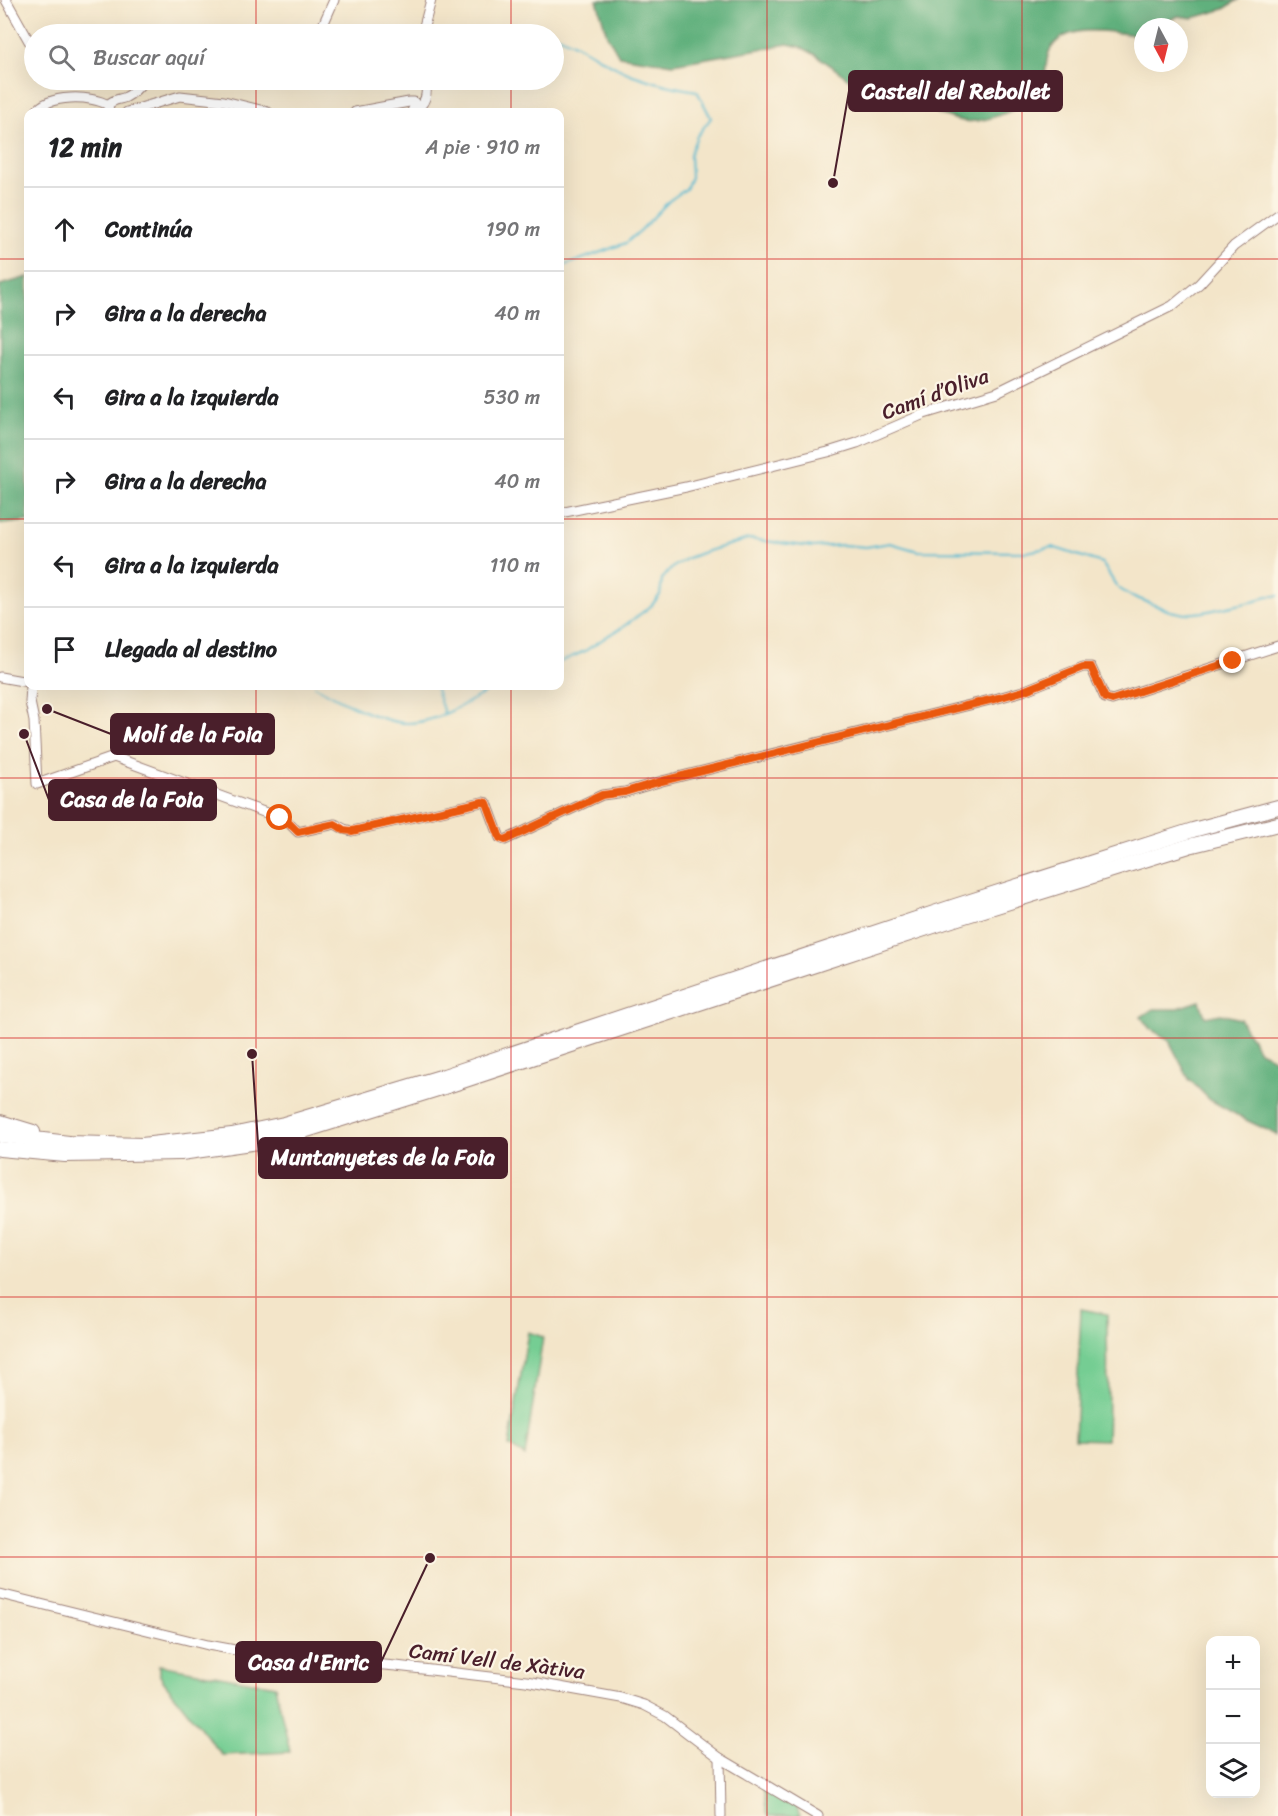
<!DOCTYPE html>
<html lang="es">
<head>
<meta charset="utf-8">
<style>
	body { margin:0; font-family:Sriracha,sans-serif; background:#f6f6f6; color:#202124 }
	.controls { position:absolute; right:18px; bottom:18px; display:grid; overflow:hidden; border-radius:12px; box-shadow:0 6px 24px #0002 }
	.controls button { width:54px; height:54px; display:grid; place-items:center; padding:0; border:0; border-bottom:2px solid #e0e0e0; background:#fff; color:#202124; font:30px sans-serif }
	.compass { position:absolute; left:1134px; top:18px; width:54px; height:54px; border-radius:50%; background:#fff; box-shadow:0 6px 24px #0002; rotate:173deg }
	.stop { position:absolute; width:18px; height:18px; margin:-14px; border:4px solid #ea580c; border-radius:50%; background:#fff }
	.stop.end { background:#ea580c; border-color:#fff; box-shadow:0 2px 6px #0008 }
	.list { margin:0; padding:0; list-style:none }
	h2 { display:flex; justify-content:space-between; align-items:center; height:78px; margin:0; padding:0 24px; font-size:26px }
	h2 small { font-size:20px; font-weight:400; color:#757577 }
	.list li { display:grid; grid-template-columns:39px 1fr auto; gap:18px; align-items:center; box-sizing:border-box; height:84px; padding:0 24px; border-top:2px solid #e0e0e0 }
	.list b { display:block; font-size:22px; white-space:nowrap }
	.list em { font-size:20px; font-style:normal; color:#757577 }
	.icon { flex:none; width:33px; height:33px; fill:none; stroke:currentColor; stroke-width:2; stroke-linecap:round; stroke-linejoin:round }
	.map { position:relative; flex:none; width:1278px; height:1816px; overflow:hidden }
	.search { position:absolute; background:#fff; box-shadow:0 6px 24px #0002; left:24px; top:24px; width:540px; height:66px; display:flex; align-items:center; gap:15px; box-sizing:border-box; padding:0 21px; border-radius:33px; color:#757577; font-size:22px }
	.panel { position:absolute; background:#fff; box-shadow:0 6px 24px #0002; left:24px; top:108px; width:540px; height:582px; border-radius:12px }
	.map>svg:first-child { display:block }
	.green { fill:#75cd93; stroke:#60765f; stroke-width:1.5 }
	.forest { fill:#60b07d; stroke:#556854; stroke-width:1.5 }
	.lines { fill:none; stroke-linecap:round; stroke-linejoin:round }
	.stream { stroke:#53b9d1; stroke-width:2 }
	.minor-casing { stroke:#9e827a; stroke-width:11 }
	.highway-casing { stroke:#9e827a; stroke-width:16 }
	.minor { stroke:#fff; stroke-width:9 }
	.highway { stroke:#fff; stroke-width:14 }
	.route { stroke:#ea580c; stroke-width:8 }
	.grid { fill:none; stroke:#d62828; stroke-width:1.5; stroke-opacity:0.55 }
	.labels { text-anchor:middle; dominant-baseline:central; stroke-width:4.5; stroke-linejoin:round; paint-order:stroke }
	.street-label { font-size:21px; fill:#4a1f2b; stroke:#fcf5e5 }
	.leader { fill:none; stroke:#4a1f2b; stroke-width:2 }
	.callout-dot { fill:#4a1f2b; stroke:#fcf5e5; stroke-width:2 }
	.callout { fill:#4a1f2b; stroke:#4a1f2b; stroke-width:2 }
	.callout-label { font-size:22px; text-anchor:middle; font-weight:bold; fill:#fff }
</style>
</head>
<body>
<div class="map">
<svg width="1278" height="1816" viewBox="0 0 1278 1816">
	<rect width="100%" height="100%" fill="#fcf5e5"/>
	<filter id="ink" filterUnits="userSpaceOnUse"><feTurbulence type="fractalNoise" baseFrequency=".0167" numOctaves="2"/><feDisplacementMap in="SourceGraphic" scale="12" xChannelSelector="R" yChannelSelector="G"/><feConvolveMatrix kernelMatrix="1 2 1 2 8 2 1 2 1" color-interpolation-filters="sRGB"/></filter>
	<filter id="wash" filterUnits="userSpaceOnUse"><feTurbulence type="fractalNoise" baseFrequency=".008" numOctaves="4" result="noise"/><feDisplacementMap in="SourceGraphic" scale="24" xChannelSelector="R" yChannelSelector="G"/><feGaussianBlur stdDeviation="1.35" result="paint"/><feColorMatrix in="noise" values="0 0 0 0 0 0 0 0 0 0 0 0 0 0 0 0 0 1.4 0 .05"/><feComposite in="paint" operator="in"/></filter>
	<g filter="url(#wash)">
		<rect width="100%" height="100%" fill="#f3e5c9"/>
		<g class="green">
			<path d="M1081,1309L1107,1314C1107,1356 1109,1398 1107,1440L1075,1439Z"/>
			<polygon points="528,1332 543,1337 525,1456 509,1446"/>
			<polygon points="159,1665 275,1686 290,1752 222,1755 164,1682 159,1674"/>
			<polygon points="763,1786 796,1805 800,1816 767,1816"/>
		</g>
		<g class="forest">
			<path d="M597,0H1238L1224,9L1193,18L1178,16L1155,27H1143V36C1115,33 1067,20 1050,50C1045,58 1045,82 1044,92C1025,106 983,127 958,120C942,116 926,107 910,104C904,103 897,104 891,104L890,92L864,90L816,55L801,47L788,44L673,64L619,56L607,35Z"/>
			<polygon points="28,277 28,521 3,524 0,523 0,285"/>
			<polygon points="1200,1001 1205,1017 1221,1014 1240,1019 1259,1051 1278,1060 1278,1135 1246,1120 1210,1100 1189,1079 1168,1039 1150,1029 1141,1017 1153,1009 1175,1009"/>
		</g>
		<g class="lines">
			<g class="stream">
				<path d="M476,34C497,22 528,28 550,34"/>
				<path d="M554,35C582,44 605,65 633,75C653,82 676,88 697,91L711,118L697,136L690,154L691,177L686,189L670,200L641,230L626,243L560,267"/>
				<polyline points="560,662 585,651 609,635 620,629 651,606 660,595 662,579 673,567 688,558 701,553 749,539 813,547 843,545 866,547 890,543 918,551 1027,552 1052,547 1102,563 1117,587 1129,595 1170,611 1185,614 1204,612 1256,601 1267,596 1278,596"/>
				<path d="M315,686C338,699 383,724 409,723C440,722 472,699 498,686"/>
				<polyline points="435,686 444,713"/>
			</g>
		</g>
	</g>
	<g filter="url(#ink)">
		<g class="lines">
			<g class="minor-casing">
				<g id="minor">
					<polyline points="6,0 29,41 34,47"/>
					<polyline points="319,34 334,0"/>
					<polyline points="422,34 431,0"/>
					<path d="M108,105C113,99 119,100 126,97C134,93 139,87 144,80"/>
					<path d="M413,111C427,104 428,93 425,80"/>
					<path d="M36,112C48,94 92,95 108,105L109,112"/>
					<polyline points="127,112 180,96 224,101 268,112"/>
					<polyline points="355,112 409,102 414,102 416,105 412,111"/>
					<polyline points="560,513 686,487 828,452 857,443 924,414 997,392 1172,306 1199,284 1234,246 1278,214"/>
					<polyline points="0,677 28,682"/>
					<polyline points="31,686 30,702 34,721 37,784 114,757 280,818 288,822 298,832 335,824 344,829 352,831 482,802 487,803 500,838 505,840 602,795 625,792 662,781 998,698 1023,691 1083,667 1091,667 1105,698 1112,700 1278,646"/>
					<polyline points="0,1594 208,1645 257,1654 396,1666 526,1681 621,1698 644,1705 665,1716 720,1758 818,1816"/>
					<polyline points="720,1758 721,1816"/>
				</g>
			</g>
			<g class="highway-casing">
				<g id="highway">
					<polyline points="0,1122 33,1132"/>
					<polyline points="0,1135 69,1143 142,1145 232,1135 284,1124 444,1076 955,906 1193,830 1278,807"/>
					<polyline points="0,1149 65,1155 181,1153 258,1142 297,1133 447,1086 958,918 1189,846 1278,824"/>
				</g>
			</g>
			<use href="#minor" class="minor"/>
			<use href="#highway" class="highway"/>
		</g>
	</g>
	<g class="lines" filter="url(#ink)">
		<polyline class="route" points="280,818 288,822 298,832 335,824 344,830 352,831 482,802 487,803 500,838 505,840 602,795 625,792 662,781 998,698 1023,691 1083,667 1091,667 1105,698 1112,700 1233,661"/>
	</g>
	<path class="grid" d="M256,0V34M511,0V34M767,0V1816M1022,0V1816M256,80V112M511,80V112M0,259H28M560,259H1278M0,519H28M560,519H1278M256,686V1816M511,686V1816M0,778H1278M0,1038H1278M0,1297H1278M0,1557H1278"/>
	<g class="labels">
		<g class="street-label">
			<text transform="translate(935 394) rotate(-20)">Camí d’Oliva</text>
			<text transform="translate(497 1661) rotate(7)">Camí Vell de Xàtiva</text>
		</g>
	</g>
	<path class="leader" d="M833 183L849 91M47 709L111 734M24 734L49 800M252 1054L259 1158M430 1558L381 1662"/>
	<g class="callout-dot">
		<circle cx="833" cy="183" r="6"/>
		<circle cx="47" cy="709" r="6"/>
		<circle cx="24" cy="734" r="6"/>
		<circle cx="252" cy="1054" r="6"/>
		<circle cx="430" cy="1558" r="6"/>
	</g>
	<g class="callout">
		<rect x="849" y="71" width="213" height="40" rx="6"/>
		<rect x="111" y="714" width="163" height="40" rx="6"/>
		<rect x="49" y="780" width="167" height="40" rx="6"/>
		<rect x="259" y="1138" width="248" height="40" rx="6"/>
		<rect x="236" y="1642" width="145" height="40" rx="6"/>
	</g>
	<g class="callout-label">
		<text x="956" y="99">Castell del Rebollet</text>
		<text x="193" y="742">Molí de la Foia</text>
		<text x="132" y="807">Casa de la Foia</text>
		<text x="383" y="1165">Muntanyetes de la Foia</text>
		<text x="309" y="1670">Casa d'Enric</text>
	</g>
</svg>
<div class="controls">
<button>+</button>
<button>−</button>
<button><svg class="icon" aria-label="layers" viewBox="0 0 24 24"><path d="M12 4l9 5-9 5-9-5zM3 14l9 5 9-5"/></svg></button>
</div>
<svg class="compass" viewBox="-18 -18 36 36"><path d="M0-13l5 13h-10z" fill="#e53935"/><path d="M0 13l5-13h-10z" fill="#757577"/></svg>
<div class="stop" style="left:280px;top:818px"></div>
<div class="stop end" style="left:1233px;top:661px"></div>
<div class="search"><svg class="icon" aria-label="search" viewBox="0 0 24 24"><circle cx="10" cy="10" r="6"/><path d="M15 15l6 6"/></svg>Buscar aquí</div>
<section class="panel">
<h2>12 min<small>A pie · 910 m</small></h2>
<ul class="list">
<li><svg class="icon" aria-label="ahead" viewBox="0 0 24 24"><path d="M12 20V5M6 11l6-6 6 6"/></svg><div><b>Continúa</b></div><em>190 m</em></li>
<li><svg class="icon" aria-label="right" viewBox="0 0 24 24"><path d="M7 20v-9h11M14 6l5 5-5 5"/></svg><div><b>Gira a la derecha</b></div><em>40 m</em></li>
<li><svg class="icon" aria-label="left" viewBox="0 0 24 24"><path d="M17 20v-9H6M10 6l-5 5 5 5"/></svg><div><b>Gira a la izquierda</b></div><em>530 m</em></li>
<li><svg class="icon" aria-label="right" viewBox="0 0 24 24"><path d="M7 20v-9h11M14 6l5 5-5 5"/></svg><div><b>Gira a la derecha</b></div><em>40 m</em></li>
<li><svg class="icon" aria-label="left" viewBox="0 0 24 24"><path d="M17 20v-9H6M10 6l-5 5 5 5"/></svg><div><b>Gira a la izquierda</b></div><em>110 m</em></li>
<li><svg class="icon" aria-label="arrive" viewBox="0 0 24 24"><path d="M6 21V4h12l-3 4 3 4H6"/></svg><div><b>Llegada al destino</b></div></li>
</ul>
</section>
</div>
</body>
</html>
